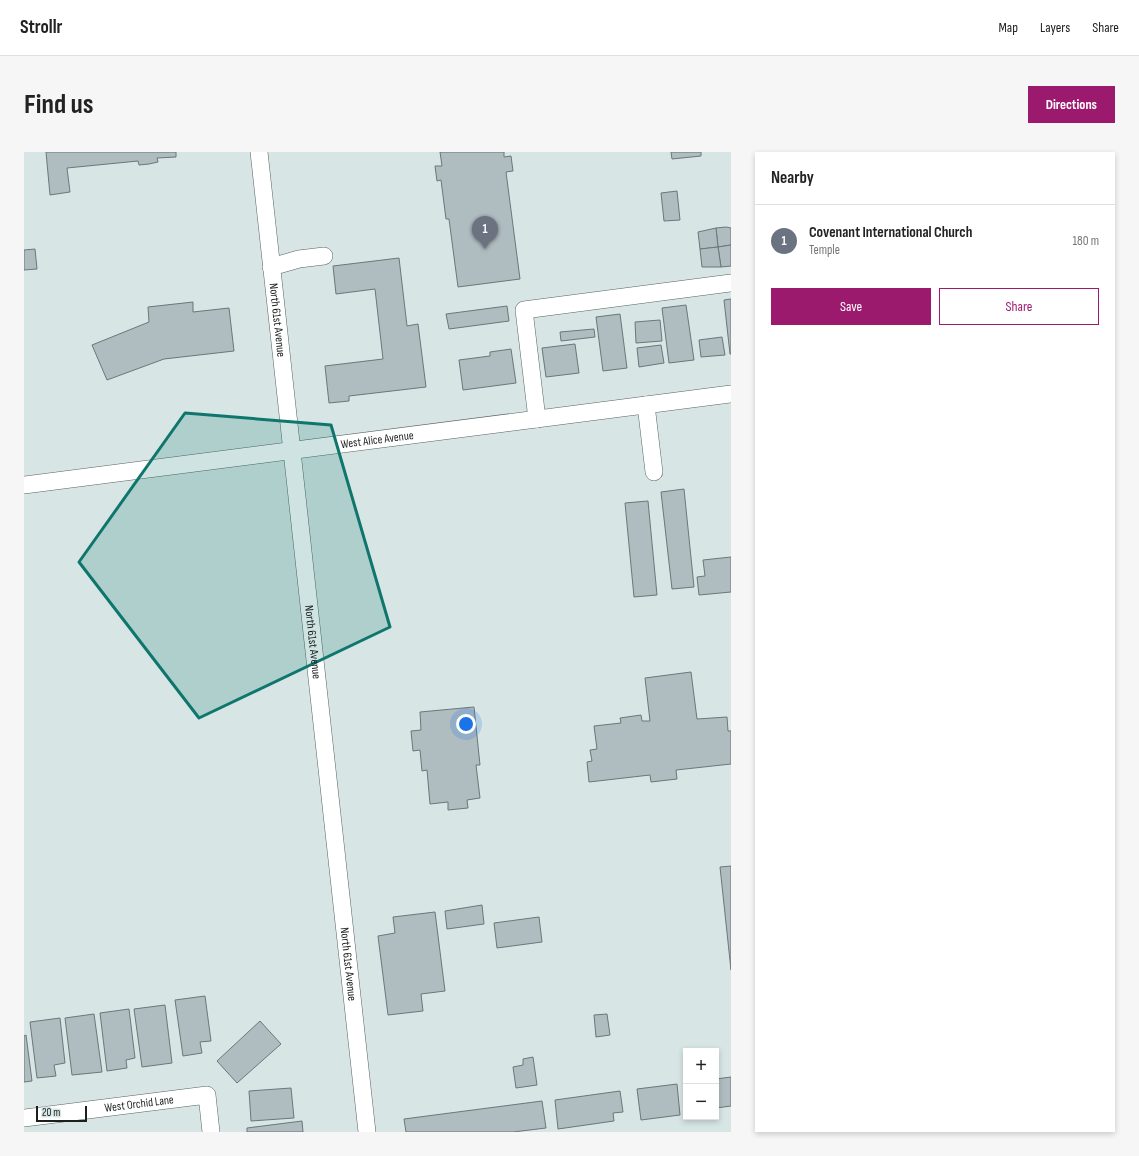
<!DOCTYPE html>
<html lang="en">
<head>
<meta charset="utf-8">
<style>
	body { margin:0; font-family:"Sofia Sans Condensed",sans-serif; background:#f6f6f6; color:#222 }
	.controls { position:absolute; right:12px; bottom:12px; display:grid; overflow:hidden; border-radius:0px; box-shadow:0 2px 6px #0003 }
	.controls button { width:36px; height:36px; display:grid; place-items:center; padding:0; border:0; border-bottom:1px solid #e0e0e0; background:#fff; color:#222; font:20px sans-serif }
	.scale { position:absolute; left:12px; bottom:10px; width:51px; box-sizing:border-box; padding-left:4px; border:2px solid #1b201f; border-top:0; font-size:11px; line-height:14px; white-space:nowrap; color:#1b201f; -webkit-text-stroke:3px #d7e5e4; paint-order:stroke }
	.you { position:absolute; left:442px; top:572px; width:14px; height:14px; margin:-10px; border:3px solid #fff; border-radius:50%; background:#1a73e8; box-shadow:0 0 0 6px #1a73e833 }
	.badge { display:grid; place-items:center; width:26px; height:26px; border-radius:50%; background:#9c1a6e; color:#fff; font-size:13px; font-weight:700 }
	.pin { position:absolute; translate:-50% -33px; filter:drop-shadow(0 1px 2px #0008) }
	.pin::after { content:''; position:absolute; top:21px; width:14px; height:12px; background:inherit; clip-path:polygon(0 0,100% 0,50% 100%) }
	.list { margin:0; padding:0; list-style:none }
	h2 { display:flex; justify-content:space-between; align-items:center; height:52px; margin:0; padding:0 16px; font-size:17px }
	h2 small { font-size:13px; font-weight:400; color:#767676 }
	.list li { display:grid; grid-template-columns:26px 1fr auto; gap:12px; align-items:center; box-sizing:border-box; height:72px; padding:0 16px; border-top:1px solid #e0e0e0 }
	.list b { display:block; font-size:15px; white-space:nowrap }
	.list p { margin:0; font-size:13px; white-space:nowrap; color:#767676 }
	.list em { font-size:13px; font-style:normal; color:#767676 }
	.actions { display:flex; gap:8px; padding:12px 16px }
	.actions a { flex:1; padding:9px 0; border:1px solid #9c1a6e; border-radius:0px; text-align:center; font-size:14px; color:#9c1a6e }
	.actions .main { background:#9c1a6e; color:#fff }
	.map { position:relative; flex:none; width:707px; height:980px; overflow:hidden; border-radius:0px }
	header { display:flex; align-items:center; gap:24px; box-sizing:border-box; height:56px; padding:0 20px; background:#fff; border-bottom:1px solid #e0e0e0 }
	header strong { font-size:19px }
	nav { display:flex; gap:22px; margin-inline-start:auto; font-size:14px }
	.intro { display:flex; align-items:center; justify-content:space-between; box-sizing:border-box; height:96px; padding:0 24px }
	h1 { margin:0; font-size:28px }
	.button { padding:10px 18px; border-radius:0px; background:#9c1a6e; color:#fff; font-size:14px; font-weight:700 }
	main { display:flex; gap:24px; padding:0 24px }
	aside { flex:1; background:#fff; border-radius:0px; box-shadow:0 2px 6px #0003 }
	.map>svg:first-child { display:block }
	.building { fill:#afbcc0; stroke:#6b777a }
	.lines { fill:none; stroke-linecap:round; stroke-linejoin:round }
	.minor-casing { stroke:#576362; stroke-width:18 }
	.minor { stroke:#fff; stroke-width:17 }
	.marked { fill:#0f766e; fill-opacity:0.2; stroke:#0f766e; stroke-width:3; stroke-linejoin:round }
	.labels { text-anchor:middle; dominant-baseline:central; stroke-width:3; stroke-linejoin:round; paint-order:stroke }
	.street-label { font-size:12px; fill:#1b201f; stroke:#d7e5e4 }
</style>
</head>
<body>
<header>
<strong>Strollr</strong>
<nav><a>Map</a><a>Layers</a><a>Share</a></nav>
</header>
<div class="intro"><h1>Find us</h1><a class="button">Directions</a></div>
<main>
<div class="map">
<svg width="707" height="980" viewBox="0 0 707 980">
	<rect width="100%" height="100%" fill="#d7e5e4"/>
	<g class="building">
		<polygon points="22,0 152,0 152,5 133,6 134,10 125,12 115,13 114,9 43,16 46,40 26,43"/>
		<polygon points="416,0 480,0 480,5 487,4 489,19 482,20 496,127 434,135 425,67 422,67 417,28 413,29 411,14 418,14"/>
		<polygon points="647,0 677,0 677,4 648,7"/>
		<polygon points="653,39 656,68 640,69 637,41"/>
		<polygon points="702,75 707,76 707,93 694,95 692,76"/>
		<polygon points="692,76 694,95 676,97 674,80"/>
		<polygon points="707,93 707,114 697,115 694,95"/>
		<polygon points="694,95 697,115 678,115 676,97"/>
		<polygon points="11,97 13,117 0,118 0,98"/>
		<polygon points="375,106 383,174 394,172 402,235 325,244 325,249 305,251 301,214 359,207 351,137 312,142 309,114"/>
		<polygon points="707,147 707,202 706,202 700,148"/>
		<polygon points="169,150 169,160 205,156 210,199 140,207 83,228 68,193 125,170 124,155"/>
		<polygon points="662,153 670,208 645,211 638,156"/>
		<polygon points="483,154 485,169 425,177 422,162"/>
		<polygon points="596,162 603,216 579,219 572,165"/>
		<polygon points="636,168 638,189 612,191 611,170"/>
		<polygon points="570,177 571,185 537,189 536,180"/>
		<polygon points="698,185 701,203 677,205 675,188"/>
		<polygon points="551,192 555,221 522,225 518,196"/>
		<polygon points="637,193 640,211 615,215 613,196"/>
		<polygon points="487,197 492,231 439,238 435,208 466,204 466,200"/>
		<polygon points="660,337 670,435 648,437 637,340"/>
		<polygon points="624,349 633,443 610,445 601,351"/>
		<polygon points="707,405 707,440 675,443 673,425 681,424 679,408"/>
		<polygon points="667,520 673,567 703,565 704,579 707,579 707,612 652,618 653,627 627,630 626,623 565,630 563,610 568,609 566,598 573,597 570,574 597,571 596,566 617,563 618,569 626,569 621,526"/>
		<polygon points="450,555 456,613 452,613 456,646 443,648 444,656 424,658 424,650 406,652 403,618 398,619 396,598 389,599 387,579 397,578 396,560"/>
		<polygon points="707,714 707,818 696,715"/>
		<polygon points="458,753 460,772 423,777 421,759"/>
		<polygon points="411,760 421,839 397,842 399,859 364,863 354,784 371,781 369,765"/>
		<polygon points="515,765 518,790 473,796 470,771"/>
		<polygon points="181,844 187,889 176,890 178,901 159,904 151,848"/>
		<polygon points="141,853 148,911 118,915 110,857"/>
		<polygon points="105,857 111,906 102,908 103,916 83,919 76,861"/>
		<polygon points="70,862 78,920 48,923 41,866"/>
		<polygon points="583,862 586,883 572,885 570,863"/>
		<polygon points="36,866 41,911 30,913 32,924 13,926 6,870"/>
		<polygon points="236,869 257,892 213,931 193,909"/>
		<polygon points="2,883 8,929 0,930 0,884"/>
		<polygon points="509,905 513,933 492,936 489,915 499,913 499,907"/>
		<polygon points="707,925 707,954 692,956 692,927"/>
		<polygon points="653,932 656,963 617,968 613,937"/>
		<polygon points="267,936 270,966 227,969 225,939"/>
		<polygon points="596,939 599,960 589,961 590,969 534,977 531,948"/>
		<polygon points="518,949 522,976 489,980 382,980 380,967"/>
		<polygon points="278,969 279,980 223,980 223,976"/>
	</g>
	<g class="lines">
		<g class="minor-casing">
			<g id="minor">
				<path id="s1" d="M235,0L343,980"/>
				<polyline points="247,115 275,107 300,104"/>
				<polyline points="622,253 630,320"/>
				<polyline points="513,267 500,158 707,131"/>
				<path id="s2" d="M0,333L707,242"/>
				<path id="s3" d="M0,966L183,943L187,980"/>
			</g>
		</g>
		<use href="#minor" class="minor"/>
	</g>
	<path class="marked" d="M161,261L307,273L366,475L175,566L55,410Z"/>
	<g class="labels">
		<g class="street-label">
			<text stroke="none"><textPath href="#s1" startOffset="169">North 61st Avenue</textPath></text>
			<text stroke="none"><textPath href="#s2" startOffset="356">West Alice Avenue</textPath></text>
			<text stroke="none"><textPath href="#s1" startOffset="493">North 61st Avenue</textPath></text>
			<text stroke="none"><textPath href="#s1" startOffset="817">North 61st Avenue</textPath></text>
			<text stroke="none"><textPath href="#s3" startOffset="116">West Orchid Lane</textPath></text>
		</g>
	</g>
</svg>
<div class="controls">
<button>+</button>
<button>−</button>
</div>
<div class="scale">20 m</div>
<div class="you"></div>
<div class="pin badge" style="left:461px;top:97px;background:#6b7280">1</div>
</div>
<aside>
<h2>Nearby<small></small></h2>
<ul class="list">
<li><span class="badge" style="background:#6b7280">1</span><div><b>Covenant International Church</b><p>Temple</p></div><em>180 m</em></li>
</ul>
<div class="actions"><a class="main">Save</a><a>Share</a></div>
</aside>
</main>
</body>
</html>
